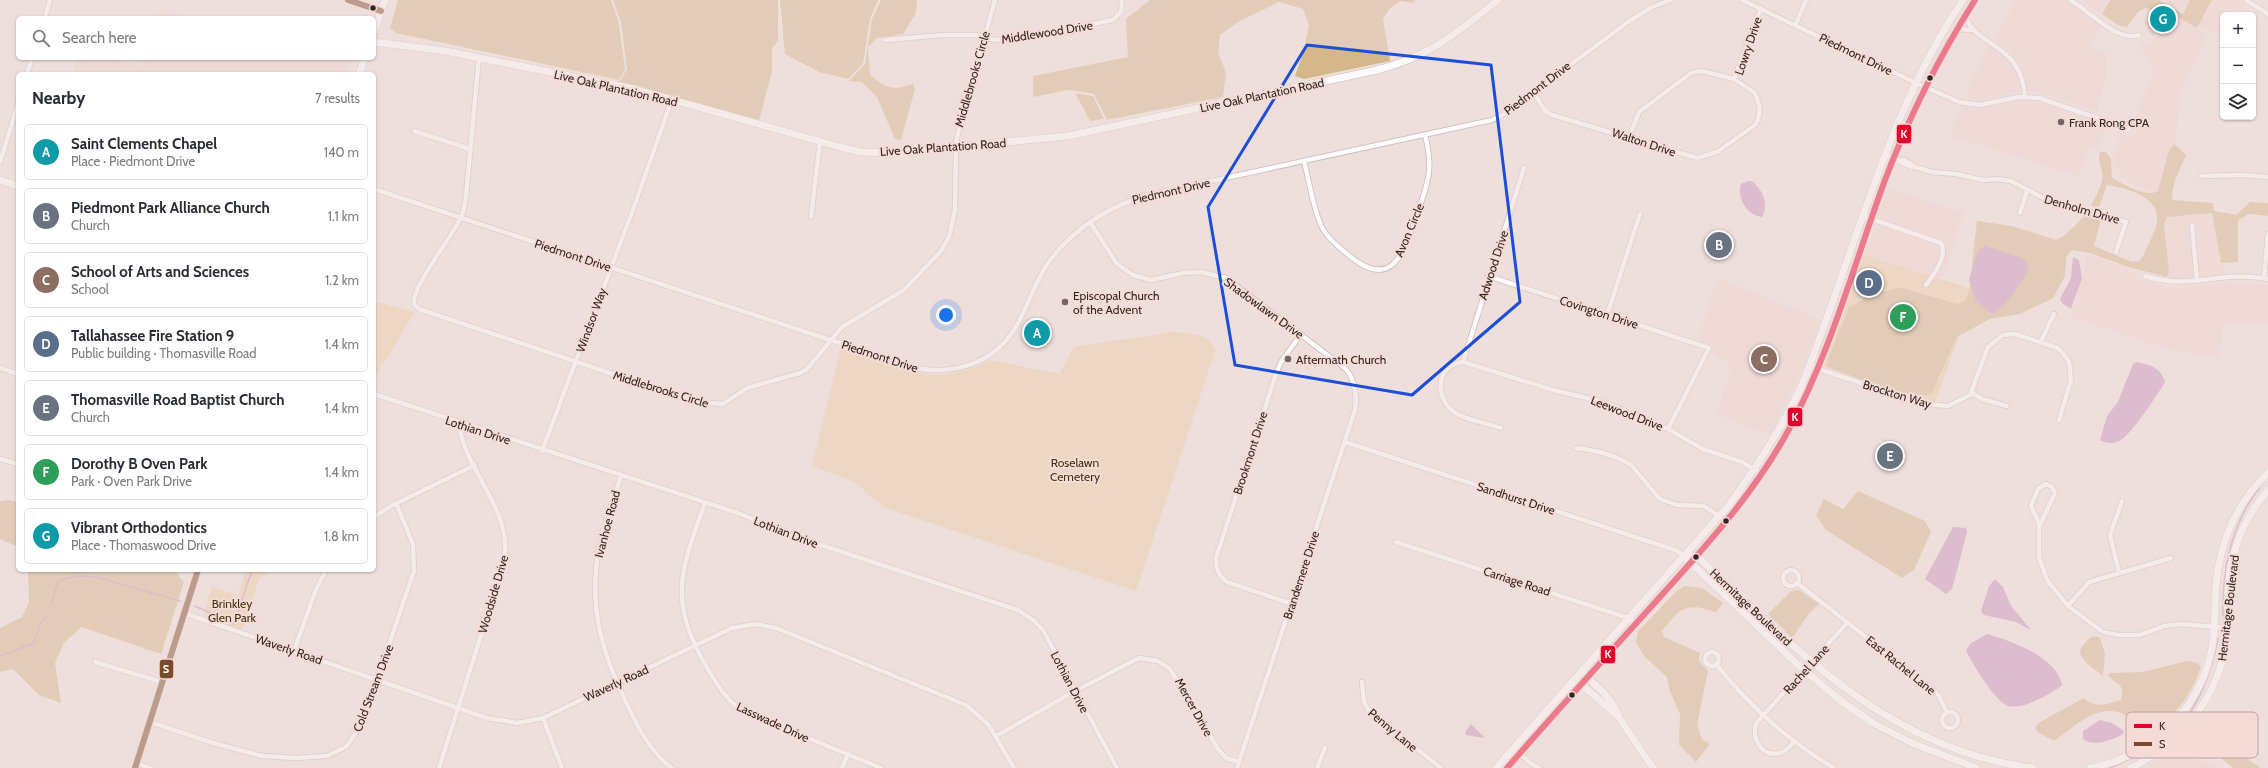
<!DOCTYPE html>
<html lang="en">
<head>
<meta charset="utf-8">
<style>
	body { margin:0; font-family:Cabin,sans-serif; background:#f2f2f3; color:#2b2b33 }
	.controls { position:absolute; right:12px; top:12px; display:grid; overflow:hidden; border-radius:6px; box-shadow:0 1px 3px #0004 }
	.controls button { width:36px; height:36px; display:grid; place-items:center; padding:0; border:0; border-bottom:1px solid #e1e1e2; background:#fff; color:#2b2b33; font:20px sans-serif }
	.you { position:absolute; left:946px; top:315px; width:14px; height:14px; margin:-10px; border:3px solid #fff; border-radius:50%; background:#1a73e8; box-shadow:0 0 0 6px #1a73e833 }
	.badge { display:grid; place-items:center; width:26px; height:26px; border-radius:50%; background:#2563eb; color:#fff; font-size:13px; font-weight:700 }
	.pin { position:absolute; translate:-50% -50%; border:2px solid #fff; box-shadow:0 1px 4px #0006 }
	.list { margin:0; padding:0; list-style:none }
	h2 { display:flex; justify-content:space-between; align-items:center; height:52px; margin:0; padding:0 16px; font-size:17px }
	h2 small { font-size:13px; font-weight:400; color:#7c7c81 }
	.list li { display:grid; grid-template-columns:26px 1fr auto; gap:12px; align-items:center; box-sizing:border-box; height:56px; margin:0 8px 8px; padding:0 8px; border:1px solid #e1e1e2; border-radius:6px }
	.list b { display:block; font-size:15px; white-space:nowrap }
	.list p { margin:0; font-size:13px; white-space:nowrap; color:#7c7c81 }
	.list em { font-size:13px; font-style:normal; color:#7c7c81 }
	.icon { flex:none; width:22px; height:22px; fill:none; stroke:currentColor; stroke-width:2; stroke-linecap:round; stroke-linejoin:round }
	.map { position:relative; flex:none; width:2268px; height:768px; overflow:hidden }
	.search { position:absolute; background:#fff; box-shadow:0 1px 3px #0004; left:16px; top:16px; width:360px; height:44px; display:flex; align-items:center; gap:10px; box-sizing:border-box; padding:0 14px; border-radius:6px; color:#7c7c81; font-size:15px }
	.panel { position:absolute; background:#fff; box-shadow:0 1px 3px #0004; left:16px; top:72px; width:360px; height:500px; border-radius:6px }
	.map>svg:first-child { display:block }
	.built { fill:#f1d6d3 }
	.green { fill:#ebcea4 }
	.forest { fill:#d6b78a }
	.water { fill:#c593ba }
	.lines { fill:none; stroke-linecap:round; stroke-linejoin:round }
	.stream { stroke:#c593ba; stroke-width:1.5 }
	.street-casing { stroke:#c7bcba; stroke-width:6 }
	.secondary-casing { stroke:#c7bcba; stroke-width:8 }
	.primary-casing { stroke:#c7bcba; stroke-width:8 }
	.street { stroke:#fcfafa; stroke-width:4.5 }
	.secondary { stroke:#fcfafa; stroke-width:7 }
	.primary { stroke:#fcfafa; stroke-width:7 }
	.bus-1-casing { stroke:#f5dad6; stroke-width:9 }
	.bus-2-casing { stroke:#f5dad6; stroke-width:9 }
	.bus-1 { stroke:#e4002b; stroke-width:6 }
	.bus-2 { stroke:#7a4b2a; stroke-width:6 }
	.marked { fill:none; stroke:#1d4ed8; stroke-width:3; stroke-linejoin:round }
	.bus-dot { fill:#312725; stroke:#f5dad6; stroke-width:1.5 }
	.poi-dot { fill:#736765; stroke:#f5dad6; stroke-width:1.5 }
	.labels { text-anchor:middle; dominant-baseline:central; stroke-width:4; stroke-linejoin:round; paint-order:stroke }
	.street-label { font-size:12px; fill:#312725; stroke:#f5dad6 }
	.poi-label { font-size:12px; fill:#312725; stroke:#f5dad6; text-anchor:start }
	.park-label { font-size:12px; fill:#43310e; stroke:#f5dad6 }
	.key { fill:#f5dad6; stroke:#baa4a1; stroke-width:1 }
	.key-label { font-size:11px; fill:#312725 }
	.line-badge { stroke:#f5dad6; stroke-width:1.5 }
	.badge-label { font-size:11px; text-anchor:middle; font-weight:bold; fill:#fff }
</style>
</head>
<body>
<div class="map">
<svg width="2268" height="768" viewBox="0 0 2268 768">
	<rect width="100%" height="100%" fill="#eedfdd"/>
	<g class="built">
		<polygon points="2014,0 2065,0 2102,25 2089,46 2106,53 2107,73 2097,112 2041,93 2028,91 2019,64 2012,54 1994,38 2009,14"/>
		<polygon points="2081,0 2109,0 2100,13"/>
		<polygon points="2161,0 2190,0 2182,12"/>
		<polygon points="2211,0 2234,0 2248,8 2244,15 2223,15 2223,37 2197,23"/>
		<polygon points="2160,8 2207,34 2180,95 2175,147 2159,194 2136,186 2123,176 2112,160 2121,133 2130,136 2138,131 2134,120 2154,71 2138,43 2149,44 2152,41 2153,38 2149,28 2143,22"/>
		<polygon points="160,9 191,18 157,18"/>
		<polygon points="1990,44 2008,58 2015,68 2020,81 2019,92 1983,100 1968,99 1966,92"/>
		<polygon points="77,58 114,58 142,66 144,58 352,58 347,74 72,74"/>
		<polygon points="2026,100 2053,105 2108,125 2098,150 2088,147 2079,176 1950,136 1962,106 1983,108"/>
		<polygon points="1888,189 1964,212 1942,280 1863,255 1877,227 1880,218 1878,215"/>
		<polygon points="2214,212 2225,274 2191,279 2170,279 2162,215"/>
		<polygon points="2088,254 2128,269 2139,278 2159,285 2177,288 2230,283 2268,285 2268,324 2224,322 2220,357 2173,351 2071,317"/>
		<polygon points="1717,278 1821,320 1801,373 1771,435 1717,414 1731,366 1710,351 1711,347 1697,342"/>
		<polygon points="2178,744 2183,745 2197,759 2220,768 2140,768 2150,765"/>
	</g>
	<g class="green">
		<polygon points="1863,255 1976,290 1935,402 1822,366"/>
		<polygon points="382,303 415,312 374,378 374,304"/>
		<path d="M1172,332C1189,334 1210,332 1215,351L1136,591L886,508L867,494L856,482L812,466L841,348C896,368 934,390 990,360L1059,374L1074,347Z"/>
		<polygon points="246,570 272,570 259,579 242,630 203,616 212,587 238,595"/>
	</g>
	<g class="forest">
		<polygon points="398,0 611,0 619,23 625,70 619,80 396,33 390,28"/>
		<polygon points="613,0 778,0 778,41 772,48 772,71 759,121 612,81 620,81 627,69 621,22"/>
		<polygon points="780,0 878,0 870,19 863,64 848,79 819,72 785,54"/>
		<path d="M881,0H917L916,13L903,34L877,38L868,47L870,75C886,88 893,91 913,84L915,89L901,140L895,139L877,97L862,82L849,81L865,64L872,19Z"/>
		<polygon points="1150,0 1415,0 1413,3 1401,1 1390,8 1383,19 1390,61 1304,79 1295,76 1303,53 1309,25 1303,9 1279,2 1238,22 1220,35 1218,53 1226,72 1223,97 1107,120 1094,94 1069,90 1033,97 1033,76 1128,57 1126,19"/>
		<polygon points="2110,0 2159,0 2183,14 2190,0 2212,0 2197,28 2162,8 2157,12 2146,8 2138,12 2127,27 2118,25 2102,14"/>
		<polygon points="1075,93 1093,96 1104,119 1090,121"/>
		<path d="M2174,144L2186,155C2180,170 2172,182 2172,200L2213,203L2214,211L2236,215L2250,202L2268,203V216L2249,214L2238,220V262L2221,263L2212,213L2167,217L2164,224L2169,272L2167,277L2128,267L2090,253L2072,250L2066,257L2065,276L2053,298L2020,314L1990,319L1957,337L1931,395C1896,398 1860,378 1827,367L1828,359L1849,307L1864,299L1899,287L1958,304L1965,301L1969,293L1977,221L2012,226L2056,240L2064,236L2088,213L2101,219L2094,246L2132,262L2139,261L2143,256C2147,246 2155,233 2157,222C2160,196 2126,188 2107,185L2099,207L2091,206C2095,196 2104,184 2102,173C2101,164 2097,161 2100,152H2106L2111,159L2112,178C2123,184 2146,198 2158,191L2169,150Z"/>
		<polygon points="1858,491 1925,521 1931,532 1914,570 1902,578 1826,530 1816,515 1824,499 1843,509"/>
		<polygon points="9,500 18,502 18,547 0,539 0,501"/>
		<polygon points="28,570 174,570 184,582 161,654 81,627 64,643 55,663 61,703 39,695 13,669 0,672 0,628 22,617 29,602"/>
		<path d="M1685,586L1702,588L1723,603L1716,612C1686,602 1681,607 1662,631L1664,637L1700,653L1699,661L1708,671L1697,725L1702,739L1710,744L1696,762L1679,745L1680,714L1669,689L1667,677L1644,656L1636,642L1638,631L1678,590Z"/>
		<polygon points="1799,590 1819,604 1808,615 1792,638 1768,614 1791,591"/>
		<path d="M2096,636L2100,638L2105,653L2103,676C2095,669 2071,656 2084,644C2088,640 2090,637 2096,636Z"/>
		<path d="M2187,661L2197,663L2201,667C2192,694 2173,719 2150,736C2141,729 2132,719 2123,714C2097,702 2073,728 2054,741L2039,733L2035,728L2040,722L2084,698C2095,709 2108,704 2121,700C2125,682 2117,686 2108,675L2109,673L2142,672Z"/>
		<polygon points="2198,732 2211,748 2221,753 2247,758 2260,768 2233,768 2221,758 2202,748 2192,737"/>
	</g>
	<g class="water">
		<path d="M1748,181H1752C1763,191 1769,203 1762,217C1748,216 1736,198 1741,184Z"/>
		<path d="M1985,246L2024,259L2029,267C2025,279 2004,309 1993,314L1976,301L1969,280L1978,251Z"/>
		<polygon points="2073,257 2079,260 2082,278 2071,309 2062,303 2060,299 2071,278"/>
		<path d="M2137,362C2151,365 2161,368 2165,382C2158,394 2132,433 2121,440C2114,444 2107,444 2100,440L2107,416L2118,402L2133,364Z"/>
		<polygon points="1953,527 1966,528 1967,532 1952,589 1946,594 1925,579"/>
		<polygon points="1995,579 2003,587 2011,606 2031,630 2016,622 1984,615 1981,611 1989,586"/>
		<path d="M1987,634C2010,640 2058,658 2062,685C2052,694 2019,712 2006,705C1994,699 1971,662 1966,650L1971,643Z"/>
		<path d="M2100,720L2112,723L2124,731L2122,735C2111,740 2094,747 2083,739V731Z"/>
		<polygon points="1471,724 1485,738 1466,735 1465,732"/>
	</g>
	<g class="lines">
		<g class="stream">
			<path d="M51,605L58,582C70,575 83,576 96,577L180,601"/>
			<polyline points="195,606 234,624 252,570"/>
			<path d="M2223,616C2222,570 2231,524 2260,487"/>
			<polyline points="0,656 34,643 41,622 48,615"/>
			<path d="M2181,725C2202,699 2212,670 2218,638"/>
			<polyline points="2110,768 2137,756 2165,737"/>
		</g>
		<g class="street-casing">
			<g id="street">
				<polyline points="348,0 381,11"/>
				<polyline points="1742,0 1916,83 1959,102 1980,105 2019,97 2039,98 2129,129"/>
				<path d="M2070,0C2090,11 2116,42 2139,35"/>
				<polyline points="2246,0 2268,14"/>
				<path d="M1965,15C1976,49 2021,41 2025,97"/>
				<polyline points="45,18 50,0"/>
				<polyline points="1796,24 1806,0"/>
				<polyline points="1957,29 1972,30"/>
				<polyline points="885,40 943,35 976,35 995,40 1013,39 1113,20 1121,12 1122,0"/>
				<path d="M479,57L466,196C465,203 464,211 461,217C453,236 411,287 414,304L419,309L696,402L723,404L747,388L800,373L807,369L842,327L904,290L941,251L949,237L955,210L956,141L995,0"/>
				<polyline points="27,74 32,58"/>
				<polyline points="1734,79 1761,8"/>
				<polyline points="1533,91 1545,111 1552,115 1697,158 1717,152 1755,125 1758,120 1760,108 1755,93 1734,79 1702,71 1691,73 1639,112 1629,137"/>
				<polyline points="414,131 470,149"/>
				<polyline points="1886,155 1911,167 1915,167 1932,172 1956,174 1983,180 1998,179 2011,181 2051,202 2126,222 2116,252"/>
				<polyline points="1898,160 1904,160 1915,167"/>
				<path d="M1304,161C1309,181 1312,202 1319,220C1323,234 1335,244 1346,253C1392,293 1403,254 1417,215C1428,182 1434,170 1425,135"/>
				<polyline points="0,162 18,104"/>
				<polyline points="2202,176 2244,175 2268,177"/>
				<path d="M374,189L915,368C957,376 998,361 1018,323C1029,303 1035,282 1048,263C1074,228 1111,205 1152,194L1492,120L1504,114L1628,22L1652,7L1671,0"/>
				<polyline points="2020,213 2027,191"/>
				<path d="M1863,216L1941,243C1948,255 1933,276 1926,285"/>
				<polyline points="811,217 820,142"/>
				<path d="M1090,222L1117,264L1133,275L1151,280L1183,273L1201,272L1226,278L1346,369C1356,381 1357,395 1355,410L1237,768"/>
				<polyline points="2192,225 2197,281"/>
				<polyline points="1488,276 1709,348 1668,429"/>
				<path d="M2145,276C2178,286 2195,280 2228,277C2241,276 2255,277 2268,279"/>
				<polyline points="2264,278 2268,234"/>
				<polyline points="1607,315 1640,214"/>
				<polyline points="2041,341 2054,314"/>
				<polyline points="1463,362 1524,168"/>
				<polyline points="1809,366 1925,404 1948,406 1970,395 1988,347 2003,335 2015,334 2058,348 2069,361 2071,380 2059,420"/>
				<polyline points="0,368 18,374"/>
				<polyline points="1972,393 1982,399 2007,406"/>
				<polyline points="374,394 738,513 791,535 1018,610 1033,620 1043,630 1117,768"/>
				<path d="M1501,428C1487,423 1470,421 1457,414C1434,401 1434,365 1463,362L1553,390L1604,402L1668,429L1703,449L1742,462L1762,474"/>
				<polyline points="1345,442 1675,550 1685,556"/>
				<path d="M1576,448C1594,450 1615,455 1631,465L1660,499L1677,505L1704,506L1719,516"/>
				<polyline points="542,451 634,207 672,99"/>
				<polyline points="0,459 18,464"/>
				<path d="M621,476C613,500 604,524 599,549C588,606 602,653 627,704C638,728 651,753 672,768"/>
				<path d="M705,503C679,574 668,602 709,671C719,687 728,703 745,712L881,768"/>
				<polyline points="374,517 391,506 475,465"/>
				<polyline points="2039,527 2055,493 2052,487 2046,484 2038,489 2031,506 2039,523 2039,557 2047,580 2068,606 2103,632 2118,635 2140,635 2164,626 2181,624 2227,628"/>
				<polyline points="1396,542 1628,618 1636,623"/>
				<circle cx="1791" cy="578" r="8"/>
				<polyline points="2119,572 2110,535 2122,501"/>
				<polyline points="1797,583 1930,687 1939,696 1947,713"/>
				<path d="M1292,604L1227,582C1218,575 1216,569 1216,558L1276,374L1281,362L1301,334"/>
				<polyline points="2068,606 2089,582 2171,558"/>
				<polyline points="184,613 487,718 517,723 543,718 732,628 756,624 776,628 966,705 988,724 1014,768"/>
				<polyline points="294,651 315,592 326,570"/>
				<circle cx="1712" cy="659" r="7"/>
				<polyline points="95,662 162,682"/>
				<path d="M1717,665C1748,705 1790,742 1834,768"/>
				<polyline points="1362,682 1364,702 1368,710 1441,768"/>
				<circle cx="1950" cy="720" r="8"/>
				<polyline points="543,718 562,768"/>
				<polyline points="150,722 213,743 262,756 296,758 327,756 346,747 362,724 414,571 413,544 396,503"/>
				<polyline points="996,736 1075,691 1139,658 1158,661 1170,669 1218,749 1226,758 1239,762"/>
				<path d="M1795,741C1790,746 1787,751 1780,753C1761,758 1750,737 1757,722L1848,622"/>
				<polyline points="1514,747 1529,762 1539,768"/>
				<polyline points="136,763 150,768"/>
				<path d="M439,768L504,563C514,509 465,473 459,424"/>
				<polyline points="842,768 848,754"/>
				<polyline points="1317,768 1325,748"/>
			</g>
		</g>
		<g class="secondary-casing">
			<g id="secondary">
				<polyline points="374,32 385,0"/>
				<path d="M374,42L445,51L634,89L840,147L861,152L894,153L1068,136L1377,70C1431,56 1455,34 1498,0"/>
				<polyline points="359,74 365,58"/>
				<polyline points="0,180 18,186"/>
				<path d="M1685,556H1697C1796,650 1890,750 2033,768"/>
				<polyline points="1687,559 1797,664 1841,701 1873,723 1912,743 1976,768"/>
				<path d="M1581,672C1596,686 1611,696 1618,715"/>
				<polyline points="1575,679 1618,716 1653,768"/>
				<polyline points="135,768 198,570"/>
				<path d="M2090,768C2151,757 2200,710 2212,648C2215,633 2215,619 2215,603C2216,553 2231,508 2268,473"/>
				<path d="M2131,768C2183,742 2220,696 2227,636C2228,621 2227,606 2228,590C2230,553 2243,519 2268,490"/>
			</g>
		</g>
		<g class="primary-casing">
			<g id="primary">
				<path d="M1496,768L1729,505C1756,468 1781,429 1800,389C1813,359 1823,328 1834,298C1870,197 1902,90 1963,0"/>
				<path d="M1507,768C1554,714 1602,661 1650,608C1700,553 1752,497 1788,431C1830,352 1854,264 1885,180C1908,117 1939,56 1975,0"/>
			</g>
		</g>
		<use href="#street" class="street"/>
		<use href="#secondary" class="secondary"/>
		<use href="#primary" class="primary"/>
		<g class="bus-1-casing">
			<path id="bus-1" d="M1507,768C1554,714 1602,661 1650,608C1700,553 1752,497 1788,431C1831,352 1854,264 1885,180C1909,117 1939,57 1975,0"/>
		</g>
		<g class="bus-2-casing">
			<g id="bus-2">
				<polyline points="348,0 381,11"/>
				<polyline points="135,768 198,570"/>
			</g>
		</g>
		<use href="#bus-1" class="bus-1"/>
		<use href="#bus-2" class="bus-2"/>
	</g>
	<path d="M0 0H2268V768H0ZM1307,45L1491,65L1520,302L1412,395L1235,365L1208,207Z" fill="#eedfdd" fill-opacity=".55" fill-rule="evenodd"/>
	<path class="marked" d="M1307,45L1491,65L1520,302L1412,395L1235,365L1208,207Z"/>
	<g class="bus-dot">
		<circle cx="373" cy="8" r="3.5"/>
		<circle cx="1930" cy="78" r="3.5"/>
		<circle cx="1726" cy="521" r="3.5"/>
		<circle cx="1696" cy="557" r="3.5"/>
		<circle cx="1572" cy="695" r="3.5"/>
	</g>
	<g class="poi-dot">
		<circle cx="2061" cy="122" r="4"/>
		<circle cx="1065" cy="302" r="4"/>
		<circle cx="1288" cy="359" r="4"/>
	</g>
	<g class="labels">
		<g class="street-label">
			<text transform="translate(1047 32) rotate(-9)">Middlewood Drive</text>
			<text transform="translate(1748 46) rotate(-71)">Lowry Drive</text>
			<text transform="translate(1856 54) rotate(26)">Piedmont Drive</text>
			<text transform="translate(972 79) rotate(-74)">Middlebrooks Circle</text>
			<text transform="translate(616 88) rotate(13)">Live Oak Plantation Road</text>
			<text transform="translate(1537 88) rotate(-37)">Piedmont Drive</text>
			<text transform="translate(1262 95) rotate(-12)">Live Oak Plantation Road</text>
			<text transform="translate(1644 142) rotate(18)">Walton Drive</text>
			<text transform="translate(943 147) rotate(-4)">Live Oak Plantation Road</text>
			<text transform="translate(1171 191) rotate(-13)">Piedmont Drive</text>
			<text transform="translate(2082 209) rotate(16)">Denholm Drive</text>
			<text transform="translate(1409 230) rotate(-67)">Avon Circle</text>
			<text transform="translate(573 255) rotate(18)">Piedmont Drive</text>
			<text transform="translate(1493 265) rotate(-72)">Adwood Drive</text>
			<text transform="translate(1264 308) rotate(36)">Shadowlawn Drive</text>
			<text transform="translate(1599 312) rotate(18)">Covington Drive</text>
			<text transform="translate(591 320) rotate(-70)">Windsor Way</text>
			<text transform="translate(880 356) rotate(18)">Piedmont Drive</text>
			<text transform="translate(661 389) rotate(17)">Middlebrooks Circle</text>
			<text transform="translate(1897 394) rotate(17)">Brockton Way</text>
			<text transform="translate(1627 413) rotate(21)">Leewood Drive</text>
			<text transform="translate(478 430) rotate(18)">Lothian Drive</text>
			<text transform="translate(1250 453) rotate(-72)">Brookmont Drive</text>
			<text transform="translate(1516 498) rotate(18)">Sandhurst Drive</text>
			<text transform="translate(607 524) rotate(-75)">Ivanhoe Road</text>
			<text transform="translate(786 532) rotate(21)">Lothian Drive</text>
			<text transform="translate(1301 575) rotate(-72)">Brandemere Drive</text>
			<text transform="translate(1517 581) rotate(18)">Carriage Road</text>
			<text transform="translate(493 594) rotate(-74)">Woodside Drive</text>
			<text transform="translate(1751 607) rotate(43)">Hermitage Boulevard</text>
			<text transform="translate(2228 608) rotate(-83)">Hermitage Boulevard</text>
			<text transform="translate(289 649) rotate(19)">Waverly Road</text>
			<text transform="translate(1901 665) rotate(39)">East Rachel Lane</text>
			<text transform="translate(1806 669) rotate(-48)">Rachel Lane</text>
			<text transform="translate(1070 682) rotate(62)">Lothian Drive</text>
			<text transform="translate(616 683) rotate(-25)">Waverly Road</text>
			<text transform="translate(373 688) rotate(-69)">Cold Stream Drive</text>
			<text transform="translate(1194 707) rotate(61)">Mercer Drive</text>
			<text transform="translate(773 722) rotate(25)">Lasswade Drive</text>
			<text transform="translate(1393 730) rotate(40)">Penny Lane</text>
		</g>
		<g class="poi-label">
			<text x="2069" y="122">Frank Rong CPA</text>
			<text x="1073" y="295">Episcopal Church<tspan x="1073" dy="14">of the Advent</tspan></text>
			<text x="1296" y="359">Aftermath Church</text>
		</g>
		<g class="park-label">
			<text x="1075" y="462">Roselawn<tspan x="1075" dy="14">Cemetery</tspan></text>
			<text x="232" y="603">Brinkley<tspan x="232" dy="14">Glen Park</tspan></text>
		</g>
	</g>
	<rect x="2126" y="712" width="132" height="46" rx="6" class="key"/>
	<rect x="2134" y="724" width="18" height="4" fill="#e4002b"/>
	<rect x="2134" y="742" width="18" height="4" fill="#7a4b2a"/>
	<g class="key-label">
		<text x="2159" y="730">K</text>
		<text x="2159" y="748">S</text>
	</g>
	<g class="line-badge">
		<rect x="1896" y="124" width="16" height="20" rx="4" fill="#e4002b"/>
		<rect x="1787" y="407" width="16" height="20" rx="4" fill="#e4002b"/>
		<rect x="1600" y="645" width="16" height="19" rx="4" fill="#e4002b"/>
		<rect x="159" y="659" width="15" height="20" rx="4" fill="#7a4b2a"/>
	</g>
	<g class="badge-label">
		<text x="1904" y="138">K</text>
		<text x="1795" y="421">K</text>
		<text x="1608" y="658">K</text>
		<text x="166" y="673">S</text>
	</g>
</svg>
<div class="controls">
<button>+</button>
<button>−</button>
<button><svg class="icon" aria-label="layers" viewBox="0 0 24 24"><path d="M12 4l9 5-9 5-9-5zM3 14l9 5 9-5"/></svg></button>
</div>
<div class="you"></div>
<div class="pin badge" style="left:1037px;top:333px;background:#0f9aa8">A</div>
<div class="pin badge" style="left:1719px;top:245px;background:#6b7280">B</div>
<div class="pin badge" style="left:1764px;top:359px;background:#8d6e63">C</div>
<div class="pin badge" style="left:1869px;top:283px;background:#5c6f8a">D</div>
<div class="pin badge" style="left:1890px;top:456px;background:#6b7280">E</div>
<div class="pin badge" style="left:1903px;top:317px;background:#2e9e5b">F</div>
<div class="pin badge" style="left:2163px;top:19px;background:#0f9aa8">G</div>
<div class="search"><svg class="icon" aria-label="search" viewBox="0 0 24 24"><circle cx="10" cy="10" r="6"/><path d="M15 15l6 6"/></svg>Search here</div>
<section class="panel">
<h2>Nearby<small>7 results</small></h2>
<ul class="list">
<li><span class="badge" style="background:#0f9aa8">A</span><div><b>Saint Clements Chapel</b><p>Place · Piedmont Drive</p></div><em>140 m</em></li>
<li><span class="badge" style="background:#6b7280">B</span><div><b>Piedmont Park Alliance Church</b><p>Church</p></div><em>1.1 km</em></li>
<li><span class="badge" style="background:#8d6e63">C</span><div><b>School of Arts and Sciences</b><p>School</p></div><em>1.2 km</em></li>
<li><span class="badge" style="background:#5c6f8a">D</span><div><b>Tallahassee Fire Station 9</b><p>Public building · Thomasville Road</p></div><em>1.4 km</em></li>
<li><span class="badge" style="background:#6b7280">E</span><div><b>Thomasville Road Baptist Church</b><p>Church</p></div><em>1.4 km</em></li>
<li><span class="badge" style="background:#2e9e5b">F</span><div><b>Dorothy B Oven Park</b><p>Park · Oven Park Drive</p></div><em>1.4 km</em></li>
<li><span class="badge" style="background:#0f9aa8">G</span><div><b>Vibrant Orthodontics</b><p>Place · Thomaswood Drive</p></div><em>1.8 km</em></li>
</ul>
</section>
</div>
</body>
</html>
